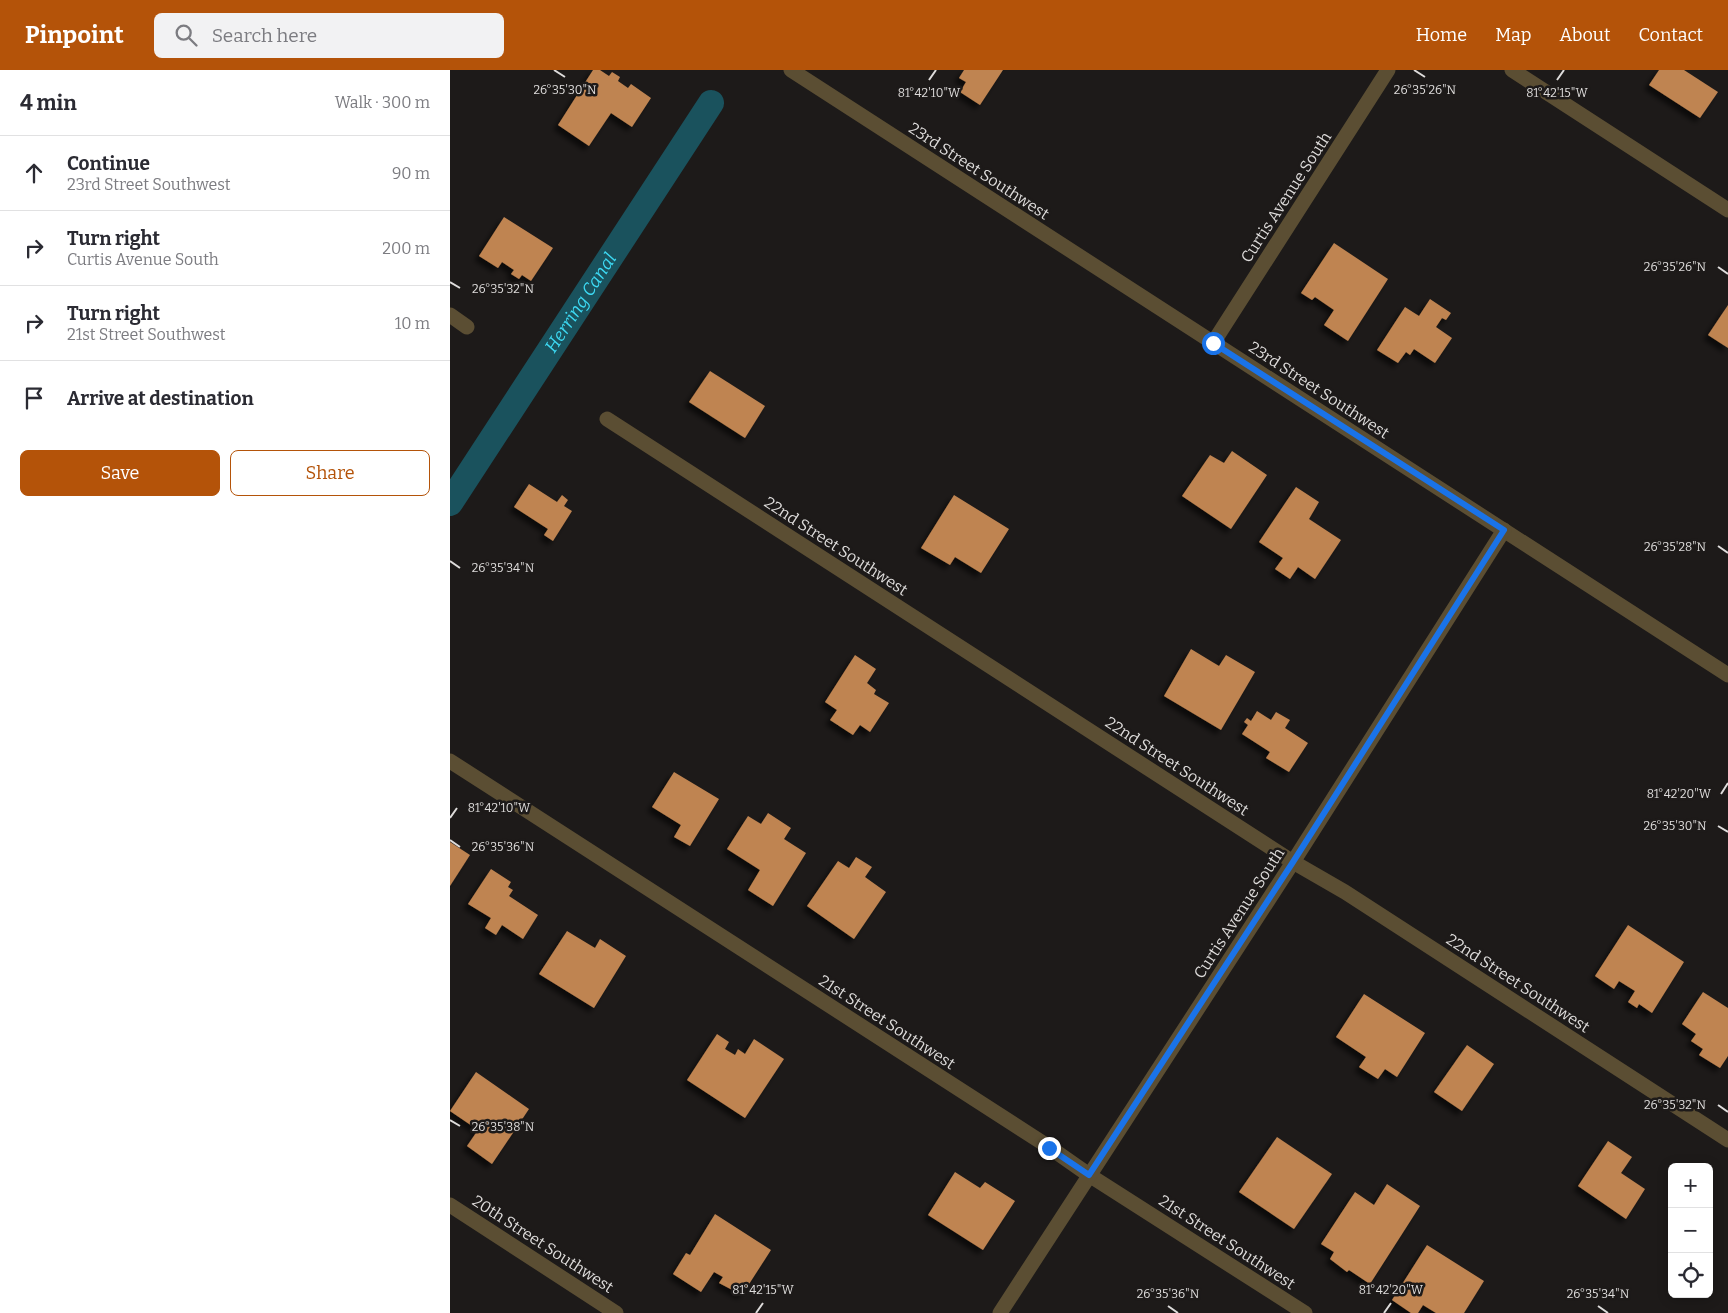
<!DOCTYPE html>
<html lang="en">
<head>
<meta charset="utf-8">
<style>
	body { margin:0; font-family:Bitter,serif; background:#f2f2f3; color:#2b2b33 }
	.controls { position:absolute; right:15px; bottom:15px; display:grid; overflow:hidden; border-radius:8px; box-shadow:0 2px 12px #0003 }
	.controls button { width:45px; height:45px; display:grid; place-items:center; padding:0; border:0; border-bottom:1px solid #e1e1e2; background:#fff; color:#2b2b33; font:25px sans-serif }
	.stop { position:absolute; width:15px; height:15px; margin:-11px; border:4px solid #1a73e8; border-radius:50%; background:#fff }
	.stop.end { background:#1a73e8; border-color:#fff; box-shadow:0 1px 5px #0008 }
	.list { margin:0; padding:0; list-style:none }
	h2 { display:flex; justify-content:space-between; align-items:center; height:65px; margin:0; padding:0 20px; font-size:21px }
	h2 small { font-size:16px; font-weight:400; color:#7c7c81 }
	.list li { display:grid; grid-template-columns:32px 1fr auto; gap:15px; align-items:center; box-sizing:border-box; height:75px; padding:0 20px; border-top:1px solid #e1e1e2 }
	.list b { display:block; font-size:19px; white-space:nowrap }
	.list p { margin:0; font-size:16px; white-space:nowrap; color:#7c7c81 }
	.list em { font-size:16px; font-style:normal; color:#7c7c81 }
	.actions { display:flex; gap:10px; padding:15px 20px }
	.actions a { flex:1; padding:11px 0; border:1px solid #b45309; border-radius:8px; text-align:center; font-size:18px; color:#b45309 }
	.actions .main { background:#b45309; color:#fff }
	.icon { flex:none; width:28px; height:28px; fill:none; stroke:currentColor; stroke-width:2; stroke-linecap:round; stroke-linejoin:round }
	.map { position:relative; flex:none; width:1278px; height:1243px; overflow:hidden }
	header { display:flex; align-items:center; gap:30px; box-sizing:border-box; height:70px; padding:0 25px; background:#b45309; color:#fff }
	header strong { font-size:24px }
	nav { display:flex; gap:28px; margin-inline-start:auto; font-size:18px }
	.search { width:350px; height:45px; background:#f2f2f3; display:flex; align-items:center; gap:12px; box-sizing:border-box; padding:0 18px; border-radius:8px; color:#7c7c81; font-size:19px }
	main { display:flex }
	aside { flex:1; background:#fff }
	.map>svg:first-child { display:block }
	.lines { fill:none; stroke-linecap:round; stroke-linejoin:round }
	.canal { stroke:#1a525d; stroke-width:26 }
	.building { fill:#bf8451; filter:url(#shadow) }
	.minor { stroke:#5b4e33; stroke-width:15 }
	.route { stroke:#1a73e8; stroke-width:6 }
	.ticks { fill:none; stroke:#dedcdb; stroke-width:2 }
	.labels { text-anchor:middle; dominant-baseline:central; stroke-width:5; stroke-linejoin:round; paint-order:stroke }
	.street-label { font-size:16px; fill:#dedcdb; stroke:#1d1a19 }
	.water-label { font-size:18px; font-style:italic; fill:#3dd9f3; stroke:#1d1a19 }
	.ticks-label { font-size:12px; text-anchor:middle; fill:#dedcdb; stroke:#1d1a19; stroke-width:5; stroke-linejoin:round; paint-order:stroke }
</style>
</head>
<body>
<header>
<strong>Pinpoint</strong>
<div class="search"><svg class="icon" aria-label="search" viewBox="0 0 24 24"><circle cx="10" cy="10" r="6"/><path d="M15 15l6 6"/></svg>Search here</div>
<nav><a>Home</a><a>Map</a><a>About</a><a>Contact</a></nav>
</header>
<main>
<aside>
<h2>4 min<small>Walk · 300 m</small></h2>
<ul class="list">
<li><svg class="icon" aria-label="ahead" viewBox="0 0 24 24"><path d="M12 20V5M6 11l6-6 6 6"/></svg><div><b>Continue</b><p>23rd Street Southwest</p></div><em>90 m</em></li>
<li><svg class="icon" aria-label="right" viewBox="0 0 24 24"><path d="M7 20v-9h11M14 6l5 5-5 5"/></svg><div><b>Turn right</b><p>Curtis Avenue South</p></div><em>200 m</em></li>
<li><svg class="icon" aria-label="right" viewBox="0 0 24 24"><path d="M7 20v-9h11M14 6l5 5-5 5"/></svg><div><b>Turn right</b><p>21st Street Southwest</p></div><em>10 m</em></li>
<li><svg class="icon" aria-label="arrive" viewBox="0 0 24 24"><path d="M6 21V4h12l-3 4 3 4H6"/></svg><div><b>Arrive at destination</b></div></li>
</ul>
<div class="actions"><a class="main">Save</a><a>Share</a></div>
</aside>
<div class="map">
<svg width="1278" height="1243" viewBox="0 0 1278 1243">
	<defs>
		<filter id="shadow"><feDropShadow dx="-4.5" dy="4.5" stdDeviation="2.5" flood-color="#0009"/></filter>
	</defs>
	<rect width="100%" height="100%" fill="#1d1a19"/>
	<g class="lines">
		<path class="canal" id="s1" d="M0,433L261,33"/>
	</g>
	<g class="building">
		<polygon points="143,0 150,0 159,6 162,2 170,7 168,11 178,18 181,14 201,28 182,57 161,43 139,76 108,55"/>
		<polygon points="514,0 553,0 530,35 510,22 516,12 509,8"/>
		<polygon points="1209,0 1234,0 1268,22 1250,48 1199,15"/>
		<polygon points="54,147 103,178 81,211 72,205 69,209 61,204 64,200 52,192 48,198 29,186"/>
		<polygon points="884,173 938,209 898,271 874,255 884,240 865,227 862,230 851,223"/>
		<polygon points="980,229 1001,243 996,250 992,248 986,257 1002,268 985,293 964,279 960,285 956,282 948,293 927,280 955,237 969,246"/>
		<polygon points="1278,235 1278,278 1258,265"/>
		<polygon points="260,301 315,336 295,368 239,332"/>
		<polygon points="782,381 817,405 781,459 732,426 760,385 774,393"/>
		<polygon points="79,414 107,432 112,425 118,430 114,436 122,441 103,471 94,465 98,459 64,437"/>
		<polygon points="846,417 869,432 859,449 891,470 865,509 848,497 840,509 825,499 833,488 809,472"/>
		<polygon points="504,425 559,459 531,503 505,487 500,495 471,478"/>
		<polygon points="741,579 769,596 776,585 805,602 771,660 714,626"/>
		<polygon points="405,585 426,599 417,613 426,620 424,624 439,633 420,662 410,655 403,665 380,650 387,640 375,632"/>
		<polygon points="807,641 821,650 826,642 840,650 835,658 858,673 839,702 816,688 820,682 792,664 798,655 794,652 797,648 801,651"/>
		<polygon points="224,702 269,729 240,776 224,767 231,755 202,737"/>
		<polygon points="318,743 341,758 334,769 356,783 323,836 298,820 310,800 277,779 298,746 311,754"/>
		<polygon points="0,772 20,785 0,816"/>
		<polygon points="406,787 422,797 415,807 436,822 404,869 357,836 388,791 399,798"/>
		<polygon points="41,799 61,812 58,817 63,820 59,826 88,845 73,869 52,855 46,865 35,858 41,848 18,834"/>
		<polygon points="1178,855 1234,892 1202,943 1189,934 1187,938 1178,932 1185,921 1169,911 1164,919 1145,906"/>
		<polygon points="117,861 145,878 150,869 176,886 144,938 89,904"/>
		<polygon points="1253,922 1278,938 1278,986 1270,998 1249,985 1253,979 1241,971 1246,964 1232,954"/>
		<polygon points="914,924 975,963 947,1007 935,999 928,1009 909,997 916,987 886,967"/>
		<polygon points="267,964 279,972 275,979 285,985 288,979 295,984 304,969 334,989 295,1048 237,1010"/>
		<polygon points="1017,975 1044,994 1012,1041 984,1022"/>
		<polygon points="26,1002 79,1039 42,1094 17,1076 28,1060 0,1041"/>
		<polygon points="827,1067 882,1104 844,1159 789,1122"/>
		<polygon points="1158,1071 1182,1087 1171,1103 1195,1119 1176,1149 1128,1116"/>
		<polygon points="505,1102 530,1118 535,1112 565,1131 533,1180 478,1145"/>
		<polygon points="937,1114 970,1136 920,1214 899,1200 897,1202 880,1189 884,1182 871,1174 905,1122 924,1135"/>
		<polygon points="265,1144 321,1180 292,1225 269,1213 273,1207 264,1202 251,1222 223,1204 236,1183 240,1185"/>
		<polygon points="977,1175 1034,1211 1014,1243 986,1243 973,1235 968,1243 961,1243 942,1230"/>
	</g>
	<g class="lines">
		<g class="minor">
			<polyline points="341,0 1278,605"/>
			<polyline points="1062,0 1278,140"/>
			<polyline points="0,245 17,257"/>
			<polyline points="763,273 938,0"/>
			<polyline points="157,349 843,792 895,822 1278,1070"/>
			<polyline points="0,691 599,1077 639,1105 855,1243"/>
			<polyline points="0,1135 166,1243"/>
			<polyline points="550,1243 843,792 1054,460"/>
		</g>
	</g>
	<g class="lines">
		<polyline class="route" points="599,1078 639,1105 843,792 1054,460 763,273"/>
	</g>
	<path class="ticks" d="M104,0L115,7M964,0L975,7M479,10L486,0M1107,10L1114,0M1268,197L1278,204M0,212L10,218M1268,476L1278,483M0,491L10,498M1271,724L1278,713M0,748L7,738M1268,756L1278,762M0,770L10,777M1268,1035L1278,1042M0,1050L10,1056M718,1236L728,1243M1148,1236L1158,1243M306,1243L313,1233M934,1243L941,1233"/>
	<g class="labels">
		<g class="street-label">
			<text transform="translate(529 101) rotate(33)">23rd Street Southwest</text>
			<text transform="translate(836 127) rotate(-57)">Curtis Avenue South</text>
			<text transform="translate(869 320) rotate(33)">23rd Street Southwest</text>
			<text transform="translate(386 476) rotate(33)">22nd Street Southwest</text>
			<text transform="translate(727 696) rotate(33)">22nd Street Southwest</text>
			<text transform="translate(789 843) rotate(-57)">Curtis Avenue South</text>
			<text transform="translate(1068 913) rotate(33)">22nd Street Southwest</text>
			<text transform="translate(437 952) rotate(33)">21st Street Southwest</text>
			<text transform="translate(777 1172) rotate(33)">21st Street Southwest</text>
			<text transform="translate(93 1174) rotate(33)">20th Street Southwest</text>
		</g>
		<g class="water-label">
			<text stroke="none"><textPath href="#s1" startOffset="239">Herring Canal</textPath></text>
		</g>
	</g>
	<g class="ticks-label">
		<text x="975" y="24">26°35'26"N</text>
		<text x="115" y="24">26°35'30"N</text>
		<text x="479" y="27">81°42'10"W</text>
		<text x="1107" y="27">81°42'15"W</text>
		<text x="1225" y="201">26°35'26"N</text>
		<text x="53" y="223">26°35'32"N</text>
		<text x="1225" y="481">26°35'28"N</text>
		<text x="53" y="502">26°35'34"N</text>
		<text x="1229" y="728">81°42'20"W</text>
		<text x="49" y="742">81°42'10"W</text>
		<text x="1225" y="760">26°35'30"N</text>
		<text x="53" y="781">26°35'36"N</text>
		<text x="1225" y="1039">26°35'32"N</text>
		<text x="53" y="1061">26°35'38"N</text>
		<text x="313" y="1224">81°42'15"W</text>
		<text x="941" y="1224">81°42'20"W</text>
		<text x="718" y="1228">26°35'36"N</text>
		<text x="1148" y="1228">26°35'34"N</text>
	</g>
</svg>
<div class="controls">
<button>+</button>
<button>−</button>
<button><svg class="icon" aria-label="locate" viewBox="0 0 24 24"><circle cx="12" cy="12" r="6"/><path d="M12 2v4M12 18v4M2 12h4M18 12h4"/></svg></button>
</div>
<div class="stop" style="left:763px;top:273px"></div>
<div class="stop end" style="left:599px;top:1078px"></div>
</div>
</main>
</body>
</html>
